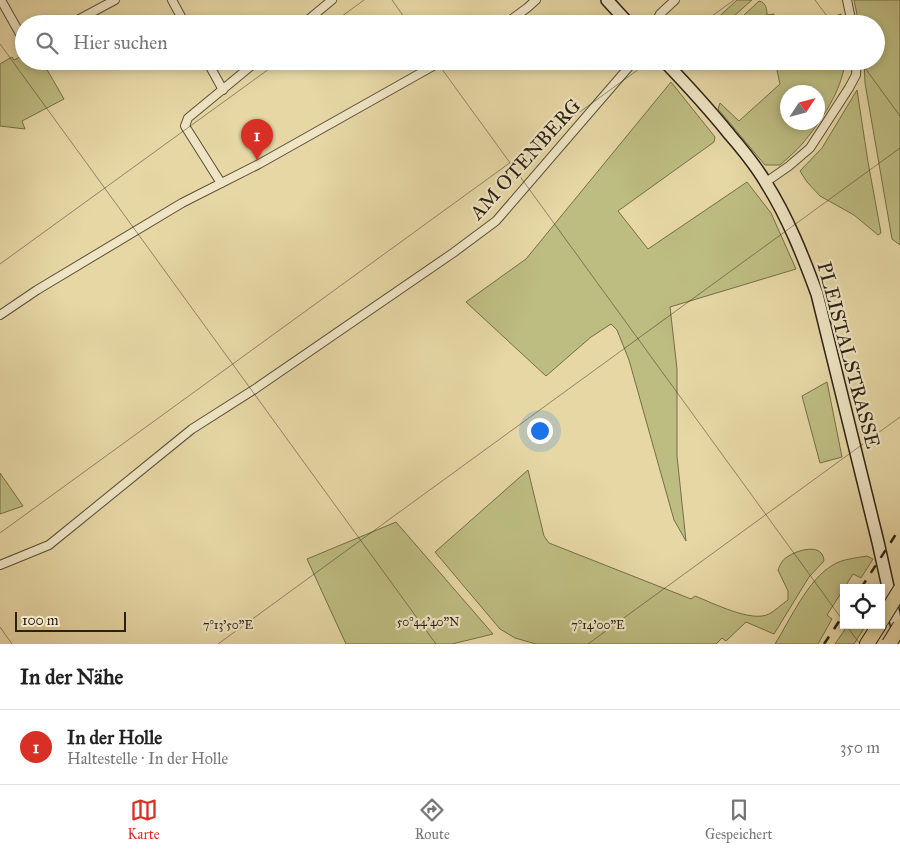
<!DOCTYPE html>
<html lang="de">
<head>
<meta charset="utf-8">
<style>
	body { margin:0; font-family:"IM FELL Great Primer",serif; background:#f2f2f2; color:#222 }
	.controls { position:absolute; right:15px; bottom:15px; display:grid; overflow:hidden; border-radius:0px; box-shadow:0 2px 8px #0003 }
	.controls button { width:45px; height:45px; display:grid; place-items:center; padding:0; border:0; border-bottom:1px solid #e0e0e0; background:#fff; color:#222; font:25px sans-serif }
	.compass { position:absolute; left:780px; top:85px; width:45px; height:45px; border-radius:50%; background:#fff; box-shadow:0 2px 8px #0003; rotate:54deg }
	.scale { position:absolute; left:15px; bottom:12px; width:111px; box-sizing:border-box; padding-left:5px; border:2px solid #2a2014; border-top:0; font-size:14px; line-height:18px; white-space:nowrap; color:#2a2014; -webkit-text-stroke:4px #efe5c4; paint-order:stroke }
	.you { position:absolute; left:539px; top:430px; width:18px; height:18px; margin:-12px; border:4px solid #fff; border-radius:50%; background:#1a73e8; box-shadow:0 0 0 8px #1a73e833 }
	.badge { display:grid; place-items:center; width:32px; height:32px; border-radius:50%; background:#d93025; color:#fff; font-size:16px; font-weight:700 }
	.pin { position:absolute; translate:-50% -41px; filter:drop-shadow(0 1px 2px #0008) }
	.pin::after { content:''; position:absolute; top:26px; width:18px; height:15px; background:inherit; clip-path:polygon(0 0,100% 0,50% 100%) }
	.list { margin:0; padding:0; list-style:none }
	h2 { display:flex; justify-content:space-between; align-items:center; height:65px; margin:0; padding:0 20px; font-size:21px }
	h2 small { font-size:16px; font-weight:400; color:#767676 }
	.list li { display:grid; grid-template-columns:32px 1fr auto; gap:15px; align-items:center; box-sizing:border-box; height:75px; padding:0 20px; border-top:1px solid #e0e0e0 }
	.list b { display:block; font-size:19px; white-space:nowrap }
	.list p { margin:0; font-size:16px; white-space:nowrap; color:#767676 }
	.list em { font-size:16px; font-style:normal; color:#767676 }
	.icon { flex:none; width:28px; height:28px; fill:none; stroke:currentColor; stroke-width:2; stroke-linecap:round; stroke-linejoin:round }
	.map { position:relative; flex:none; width:900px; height:644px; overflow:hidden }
	.search { position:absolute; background:#fff; box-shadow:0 2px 8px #0003; left:15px; right:15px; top:15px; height:55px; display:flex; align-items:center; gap:12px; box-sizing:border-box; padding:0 18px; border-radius:28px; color:#767676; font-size:19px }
	.sheet { height:140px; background:#fff }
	nav { display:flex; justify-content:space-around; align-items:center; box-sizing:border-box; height:70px; border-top:1px solid #e0e0e0; background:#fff; font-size:14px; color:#767676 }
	nav a { display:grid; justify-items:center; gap:2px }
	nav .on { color:#d93025 }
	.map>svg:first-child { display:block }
	.green { fill:#bdbc81; stroke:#746e4a; fill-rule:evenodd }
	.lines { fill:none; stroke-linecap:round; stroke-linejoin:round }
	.street-casing { stroke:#594e38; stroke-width:10 }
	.secondary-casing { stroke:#2a2014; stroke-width:14 }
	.highway-casing { stroke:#2a2014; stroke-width:16 }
	.street { stroke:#efe5c4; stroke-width:8 }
	.secondary { stroke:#efe5c4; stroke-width:11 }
	.highway { stroke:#e6d7a5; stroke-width:14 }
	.rail { stroke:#2a2014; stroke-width:2.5; stroke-dasharray:9 9; stroke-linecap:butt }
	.highway-bridge-casing { stroke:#2a2014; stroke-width:16; stroke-linecap:butt }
	.highway-bridge { stroke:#e6d7a5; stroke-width:14 }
	.ticks { fill:none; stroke:#2a2014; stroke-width:1; stroke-opacity:0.45 }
	.labels { text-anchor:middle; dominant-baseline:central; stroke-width:4.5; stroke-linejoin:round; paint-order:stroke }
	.street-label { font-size:20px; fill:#2a2014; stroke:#efe5c4 }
	.ticks-label { font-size:12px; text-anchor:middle; fill:#2a2014; stroke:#efe5c4; stroke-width:4.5; stroke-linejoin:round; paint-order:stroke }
</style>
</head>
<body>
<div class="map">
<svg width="900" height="644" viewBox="0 0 900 644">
	<rect width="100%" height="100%" fill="#e6d7a5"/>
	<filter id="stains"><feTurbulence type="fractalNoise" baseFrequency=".004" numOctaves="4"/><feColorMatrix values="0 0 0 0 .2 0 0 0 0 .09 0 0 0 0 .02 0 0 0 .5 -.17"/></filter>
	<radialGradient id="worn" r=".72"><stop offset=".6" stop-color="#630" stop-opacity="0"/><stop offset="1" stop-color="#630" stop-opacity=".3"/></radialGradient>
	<g class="green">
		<polygon points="737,0 752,0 725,24 711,24"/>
		<polygon points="854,0 900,0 900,245 892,239 865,83 864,61 876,61 876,24 859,24"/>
		<path d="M759,1C766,2 767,10 767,15L774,14L776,24H746L742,17Z"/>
		<polygon points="841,14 842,24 811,24"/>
		<polygon points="24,55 24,61 42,61 64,99 22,121 25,129 0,126 0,64 12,57 14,60"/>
		<path d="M775,61H845C842,91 821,121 803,143C796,151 788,158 780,165H765L718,109L720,103L739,121L780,84ZM788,92H818V122H788Z"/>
		<polygon points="671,82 715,137 714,142 618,211 648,249 747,182 771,213 796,269 670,307 677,369 677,456 686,541 674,520 629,360 617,330 611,324 591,337 546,376 466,302 526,259"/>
		<polygon points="857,90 868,162 881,233 878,235 854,215 820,196 807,182 800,171 822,148"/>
		<polygon points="827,382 842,457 820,463 802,396"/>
		<path d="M528,470L544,536L549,543L691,599L695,596C713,603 752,623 769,614C775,611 782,604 788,600V591L778,570C780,565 782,560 787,557C797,550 823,542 824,561L809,577L774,634L746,622L726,641L722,638L716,644H536L515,638L500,629L435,552Z"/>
		<polygon points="0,473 23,506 0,514"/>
		<polygon points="396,522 493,634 452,644 346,644 307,559"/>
		<path d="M867,556L873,559L861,578L853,574L827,615L832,619L818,644H775C790,620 808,579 833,565C842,559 856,558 867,556Z"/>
		<polygon points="848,625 866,625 854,644 835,644"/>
	</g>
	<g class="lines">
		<g class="street-casing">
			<g id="street">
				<polyline points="1,0 24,41"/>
				<polyline points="172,0 185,24"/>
				<polyline points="847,0 852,24"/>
				<polyline points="70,24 115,0"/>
				<polyline points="303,24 332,0"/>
				<polyline points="505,24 527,8 536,0"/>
				<polyline points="655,24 660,14 675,0"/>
				<polyline points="207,61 223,90"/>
				<polyline points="766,182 789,166 810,148 849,88 856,75 857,61"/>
				<polyline points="221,183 185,126 188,118 257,61"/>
				<polyline points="0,315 37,290 182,203 259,164 442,61"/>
				<polyline points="0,565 49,545 192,429 255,389 453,253 496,221 634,61"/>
			</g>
		</g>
		<g class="secondary-casing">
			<g id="secondary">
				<polyline points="607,0 629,24"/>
				<path d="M664,61C687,85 709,109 730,135C743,150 756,166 766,183C788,218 803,256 817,294L878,542L900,641"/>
			</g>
		</g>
		<g class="highway-casing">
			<polyline id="highway" points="867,644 879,625"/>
		</g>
		<use href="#street" class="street"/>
		<use href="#secondary" class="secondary"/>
		<use href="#highway" class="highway"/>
		<g class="rail">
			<polyline points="861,588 900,528"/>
			<polyline points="824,644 844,614"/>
		</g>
		<g class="highway-bridge-casing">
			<g id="highway-bridge">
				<polyline points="881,621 900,590"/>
				<polyline points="889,644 900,626"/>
			</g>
		</g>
		<use href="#highway-bridge" class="highway-bridge"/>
	</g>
	<path class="ticks" d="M392,0L409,24M815,0L833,24M331,24L364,0M701,24L734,0M0,44L436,644M436,61L844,622M860,61L900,116M0,264L280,61M0,533L650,61M846,625L860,644M0,627L12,644M218,644L900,148M588,644L900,417"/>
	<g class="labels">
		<g class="street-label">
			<text transform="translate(525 159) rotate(-48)">AM OTENBERG</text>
			<text transform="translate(849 355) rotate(75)">PLEISTALSTRASSE</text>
		</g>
	</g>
	<g class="ticks-label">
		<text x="428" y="626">50°44'40"N</text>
		<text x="228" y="629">7°13'50"E</text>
		<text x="598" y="629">7°14'00"E</text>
	</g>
	<rect width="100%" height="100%" filter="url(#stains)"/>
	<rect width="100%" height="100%" fill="url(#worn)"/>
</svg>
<div class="controls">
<button><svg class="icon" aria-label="locate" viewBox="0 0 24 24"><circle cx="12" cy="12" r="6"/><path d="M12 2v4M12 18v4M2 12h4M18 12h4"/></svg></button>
</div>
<svg class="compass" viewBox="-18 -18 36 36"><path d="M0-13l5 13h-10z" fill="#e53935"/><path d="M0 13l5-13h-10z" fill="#767676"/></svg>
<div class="scale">100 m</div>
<div class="you"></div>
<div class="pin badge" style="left:257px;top:160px">1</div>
<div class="search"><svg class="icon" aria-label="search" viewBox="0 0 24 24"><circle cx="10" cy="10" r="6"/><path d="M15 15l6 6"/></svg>Hier suchen</div>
</div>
<section class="sheet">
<h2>In der Nähe<small></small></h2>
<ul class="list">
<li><span class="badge">1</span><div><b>In der Holle</b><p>Haltestelle · In der Holle</p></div><em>350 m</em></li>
</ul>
</section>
<nav>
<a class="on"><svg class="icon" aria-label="map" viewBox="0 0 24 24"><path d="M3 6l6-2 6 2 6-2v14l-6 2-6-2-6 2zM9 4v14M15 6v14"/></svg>Karte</a>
<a><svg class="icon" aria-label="directions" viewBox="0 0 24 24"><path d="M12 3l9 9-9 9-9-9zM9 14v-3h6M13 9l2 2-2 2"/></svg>Route</a>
<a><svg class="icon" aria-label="saved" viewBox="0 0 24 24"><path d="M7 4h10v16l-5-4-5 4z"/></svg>Gespeichert</a>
</nav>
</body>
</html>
